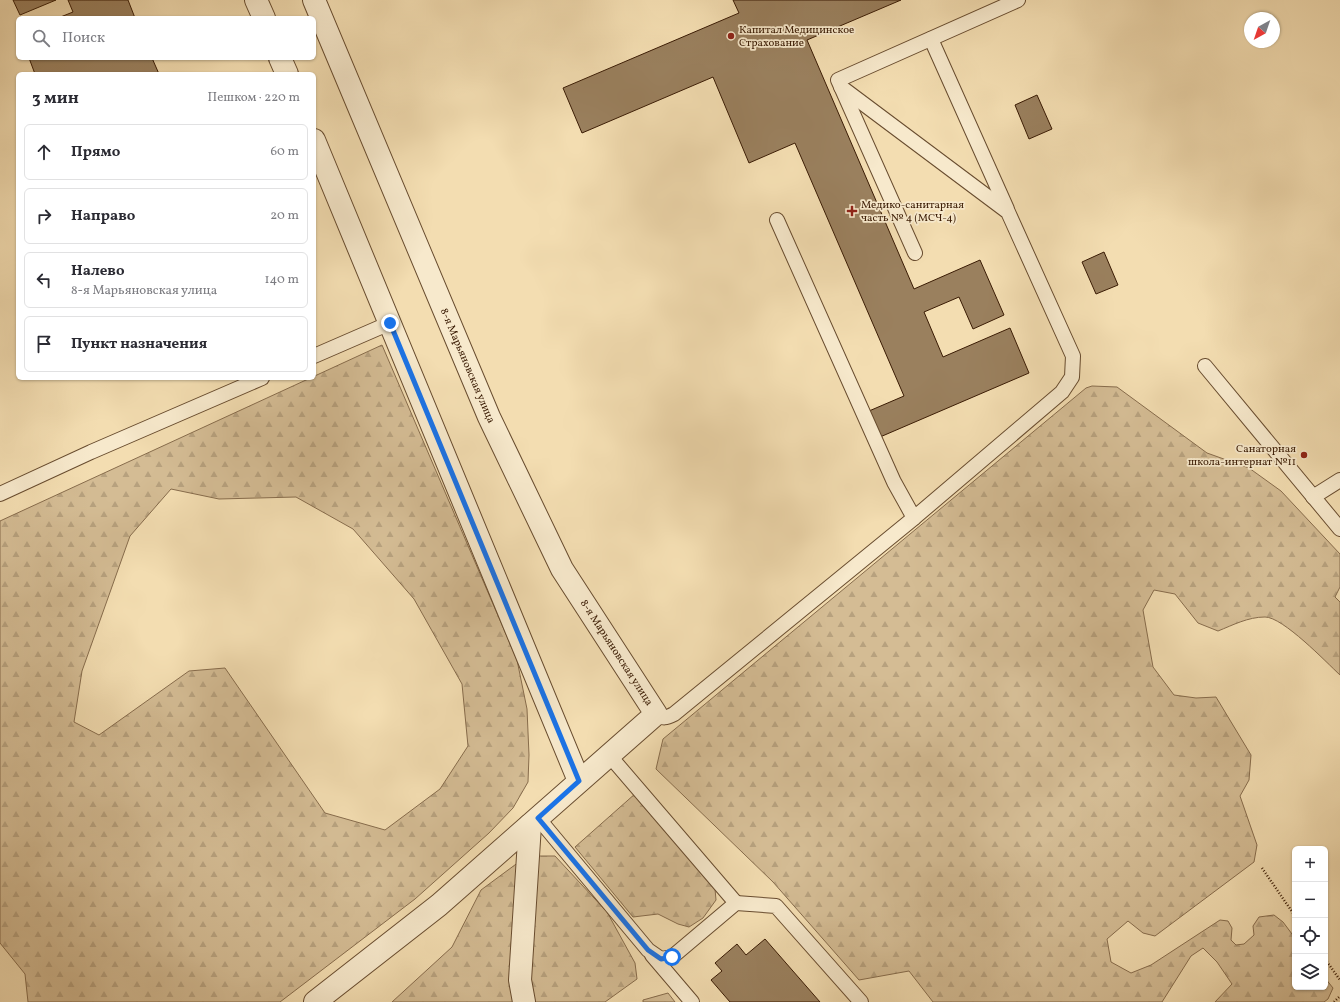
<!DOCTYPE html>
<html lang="ru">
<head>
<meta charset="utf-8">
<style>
	body { margin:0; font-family:Vollkorn,serif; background:#f7f7f7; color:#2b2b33 }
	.controls { position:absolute; right:12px; bottom:12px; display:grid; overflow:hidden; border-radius:6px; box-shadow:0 1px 3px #0004 }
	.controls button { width:36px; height:36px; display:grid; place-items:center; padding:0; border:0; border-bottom:1px solid #e1e1e2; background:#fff; color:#2b2b33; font:20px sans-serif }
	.compass { position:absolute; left:1244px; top:12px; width:36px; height:36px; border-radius:50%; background:#fff; box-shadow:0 1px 3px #0004; rotate:220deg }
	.stop { position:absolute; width:12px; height:12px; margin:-9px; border:3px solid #1a73e8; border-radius:50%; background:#fff }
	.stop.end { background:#1a73e8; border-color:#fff; box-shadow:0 1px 4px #0008 }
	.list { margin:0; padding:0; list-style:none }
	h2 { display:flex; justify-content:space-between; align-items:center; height:52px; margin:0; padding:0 16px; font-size:17px }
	h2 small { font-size:13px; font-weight:400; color:#7c7c81 }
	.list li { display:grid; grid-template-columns:26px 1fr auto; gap:12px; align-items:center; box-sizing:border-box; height:56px; margin:0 8px 8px; padding:0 8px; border:1px solid #e1e1e2; border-radius:6px }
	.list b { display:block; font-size:15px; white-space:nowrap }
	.list p { margin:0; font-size:13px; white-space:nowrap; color:#7c7c81 }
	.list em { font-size:13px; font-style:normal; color:#7c7c81 }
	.icon { flex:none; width:22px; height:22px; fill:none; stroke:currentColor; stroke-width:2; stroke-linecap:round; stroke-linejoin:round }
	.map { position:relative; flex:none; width:1340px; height:1002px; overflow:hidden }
	.search { position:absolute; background:#fff; box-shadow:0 1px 3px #0004; left:16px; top:16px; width:300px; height:44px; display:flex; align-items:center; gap:10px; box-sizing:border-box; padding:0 14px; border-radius:6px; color:#7c7c81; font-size:15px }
	.panel { position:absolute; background:#fff; box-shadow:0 1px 3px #0004; left:16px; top:72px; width:300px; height:308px; border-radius:6px }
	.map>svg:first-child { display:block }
	.forest { fill:url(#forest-firs); stroke:#876c4c; fill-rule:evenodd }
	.building { fill:#9a805e; stroke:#3a1b04 }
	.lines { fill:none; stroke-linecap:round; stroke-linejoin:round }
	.lane-casing { stroke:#684c2f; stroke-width:16 }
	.street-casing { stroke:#684c2f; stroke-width:24 }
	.path { stroke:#3a1b04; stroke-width:2.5; stroke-dasharray:1 2; stroke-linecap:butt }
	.lane { stroke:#f7e9cc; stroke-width:14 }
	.street { stroke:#f7e9cc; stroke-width:22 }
	.route { stroke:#1a73e8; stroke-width:5 }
	.poi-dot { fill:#8f2418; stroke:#f7e9cc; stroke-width:1.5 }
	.labels { text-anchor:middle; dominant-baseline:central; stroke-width:3.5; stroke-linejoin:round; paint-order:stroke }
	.poi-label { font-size:11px; fill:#3a1b04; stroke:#f7e9cc; text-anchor:start }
	.street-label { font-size:11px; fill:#3a1b04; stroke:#f7e9cc }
</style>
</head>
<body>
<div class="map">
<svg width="1340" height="1002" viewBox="0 0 1340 1002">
	<defs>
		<pattern id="forest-firs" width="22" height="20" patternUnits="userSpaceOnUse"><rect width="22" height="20" fill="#d4bc94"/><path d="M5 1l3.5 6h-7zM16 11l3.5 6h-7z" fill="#b7a17e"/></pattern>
	</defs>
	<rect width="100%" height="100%" fill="#f3ddb1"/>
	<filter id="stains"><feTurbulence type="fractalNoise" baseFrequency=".005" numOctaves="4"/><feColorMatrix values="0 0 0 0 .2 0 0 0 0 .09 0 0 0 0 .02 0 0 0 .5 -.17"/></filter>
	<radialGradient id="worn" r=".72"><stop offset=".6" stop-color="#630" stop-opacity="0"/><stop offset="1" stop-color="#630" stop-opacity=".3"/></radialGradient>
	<g class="forest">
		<path d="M382,345L517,660L527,709L529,755L528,782L513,808L489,833L415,899L280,1002H28L25,974L0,943V521ZM171,489L219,499L296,497L353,529L414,599L462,684L468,746L440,789L385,830L325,813L225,668L189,671L99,735L74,722L82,671L130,536Z"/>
		<path d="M1092,386L1117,387L1207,453L1249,468L1281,491L1340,554V587L1335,597L1340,602V675C1326,662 1283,617 1265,617C1248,617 1233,625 1218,631L1198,623L1175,594L1154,590L1143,610L1153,667L1174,695L1196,698L1216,697L1251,755L1249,780L1240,796L1257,845L1254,862L1155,936L1143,933L1128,921L1107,939L1111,962L1131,973L1151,965L1220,920L1228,921L1232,928L1231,940L1236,945L1244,944L1254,935L1253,926L1259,917L1274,915L1283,922L1295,938V987H1325V978L1333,988L1328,999L1324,1002H1215L1232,984L1217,962L1203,948L1191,956L1162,1002H933L909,971L859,980L773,882L656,769L663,739L1086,388Z"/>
		<polygon points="636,793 715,889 716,900 703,918 689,927 678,924 658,914 633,917 575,847"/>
		<polygon points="527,856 555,856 607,912 635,963 637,979 605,1002 392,1002 452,947 481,890"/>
		<polygon points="668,993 675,1002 643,1002 643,1000"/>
	</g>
	<g class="building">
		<polygon points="13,0 56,0 20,15"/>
		<polygon points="68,0 128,0 135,18 58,18 73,12"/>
		<polygon points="733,0 901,0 807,40 914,289 980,260 1004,315 973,329 959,297 924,312 943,357 1010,328 1029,373 880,437 869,411 904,396 795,143 749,163 713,77 582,133 563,88 739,13"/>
		<polygon points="29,58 152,58 159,74 35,74"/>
		<polygon points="1037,95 1052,129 1029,139 1015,105"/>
		<polygon points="1104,252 1118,285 1096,294 1082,262"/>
		<polygon points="765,939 820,1002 730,1002 711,980 722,971 715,963 737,944 746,955"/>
	</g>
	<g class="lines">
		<g class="lane-casing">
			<g id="lane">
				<polyline points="931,39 1007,209"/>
				<polyline points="777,220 894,482 914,518 1062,392 1072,377 1073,356 1008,212 841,87"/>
				<polyline points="915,253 838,80 1018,0"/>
				<polyline points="314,356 390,323"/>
				<polyline points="1205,366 1340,529"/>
				<polyline points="0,494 91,452 262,378"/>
				<polyline points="1313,497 1340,480"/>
				<path d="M656,714C663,719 666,718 674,714L914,518"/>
				<polyline points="609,755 736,903"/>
				<polyline points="538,818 648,950 661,959 672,957 736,903 776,906 861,1002"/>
				<polyline points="652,955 692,1002"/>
			</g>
		</g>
		<g class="street-casing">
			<g id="street">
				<polyline points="256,0 264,18"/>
				<polyline points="314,0 489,417 562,569 656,714 439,905 315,1002"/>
				<polyline points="280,58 287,74"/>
				<polyline points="314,140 579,781"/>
				<polyline points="524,1002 520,980 530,825"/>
			</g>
		</g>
		<g class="path">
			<polyline points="1262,868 1295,916"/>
			<polyline points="1325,959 1340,980"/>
			<polyline points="1334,1002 1340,996"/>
		</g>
		<use href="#lane" class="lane"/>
		<use href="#street" class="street"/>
	</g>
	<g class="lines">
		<polyline class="route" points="390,323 579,781 538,818 648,950 661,959 672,957"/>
	</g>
	<g class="poi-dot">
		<circle cx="731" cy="36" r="4"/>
		<path d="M850 205h4v4h4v4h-4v4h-4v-4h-4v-4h4z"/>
		<circle cx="1304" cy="455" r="4"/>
	</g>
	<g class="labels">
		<g class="poi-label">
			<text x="739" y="30">Капитал Медицинское<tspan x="739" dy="13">Страхование</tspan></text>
			<text x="861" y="205">Медико-санитарная<tspan x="861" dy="13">часть № 4 (МСЧ-4)</tspan></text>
			<text x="1296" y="449" text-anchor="end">Санаторная<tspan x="1296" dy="13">школа-интернат №11</tspan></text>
		</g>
		<g class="street-label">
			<text transform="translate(467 366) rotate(67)">8-я Марьяновская улица</text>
			<text transform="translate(616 653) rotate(57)">8-я Марьяновская улица</text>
		</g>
	</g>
	<rect width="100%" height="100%" filter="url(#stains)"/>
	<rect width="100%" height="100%" fill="url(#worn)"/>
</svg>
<div class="controls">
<button>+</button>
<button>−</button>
<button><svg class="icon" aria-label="locate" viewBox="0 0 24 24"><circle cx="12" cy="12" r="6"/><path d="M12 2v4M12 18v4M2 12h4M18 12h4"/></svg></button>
<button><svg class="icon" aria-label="layers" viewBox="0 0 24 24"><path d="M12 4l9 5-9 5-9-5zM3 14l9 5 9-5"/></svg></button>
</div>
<svg class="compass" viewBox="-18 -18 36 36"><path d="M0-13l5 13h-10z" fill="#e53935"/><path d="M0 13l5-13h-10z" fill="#7c7c81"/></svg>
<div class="stop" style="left:672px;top:957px"></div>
<div class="stop end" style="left:390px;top:323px"></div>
<div class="search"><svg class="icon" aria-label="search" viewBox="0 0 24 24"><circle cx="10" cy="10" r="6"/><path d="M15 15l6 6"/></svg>Поиск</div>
<section class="panel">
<h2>3 мин<small>Пешком · 220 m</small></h2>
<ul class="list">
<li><svg class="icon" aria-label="ahead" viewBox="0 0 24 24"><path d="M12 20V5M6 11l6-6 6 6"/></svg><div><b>Прямо</b></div><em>60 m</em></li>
<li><svg class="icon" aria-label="right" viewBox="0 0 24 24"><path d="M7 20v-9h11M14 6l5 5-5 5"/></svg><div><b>Направо</b></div><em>20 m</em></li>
<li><svg class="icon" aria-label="left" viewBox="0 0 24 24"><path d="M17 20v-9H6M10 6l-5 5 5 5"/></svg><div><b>Налево</b><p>8-я Марьяновская улица</p></div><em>140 m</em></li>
<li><svg class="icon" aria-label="arrive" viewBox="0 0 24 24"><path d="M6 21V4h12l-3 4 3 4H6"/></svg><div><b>Пункт назначения</b></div></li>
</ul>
</section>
</div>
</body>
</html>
